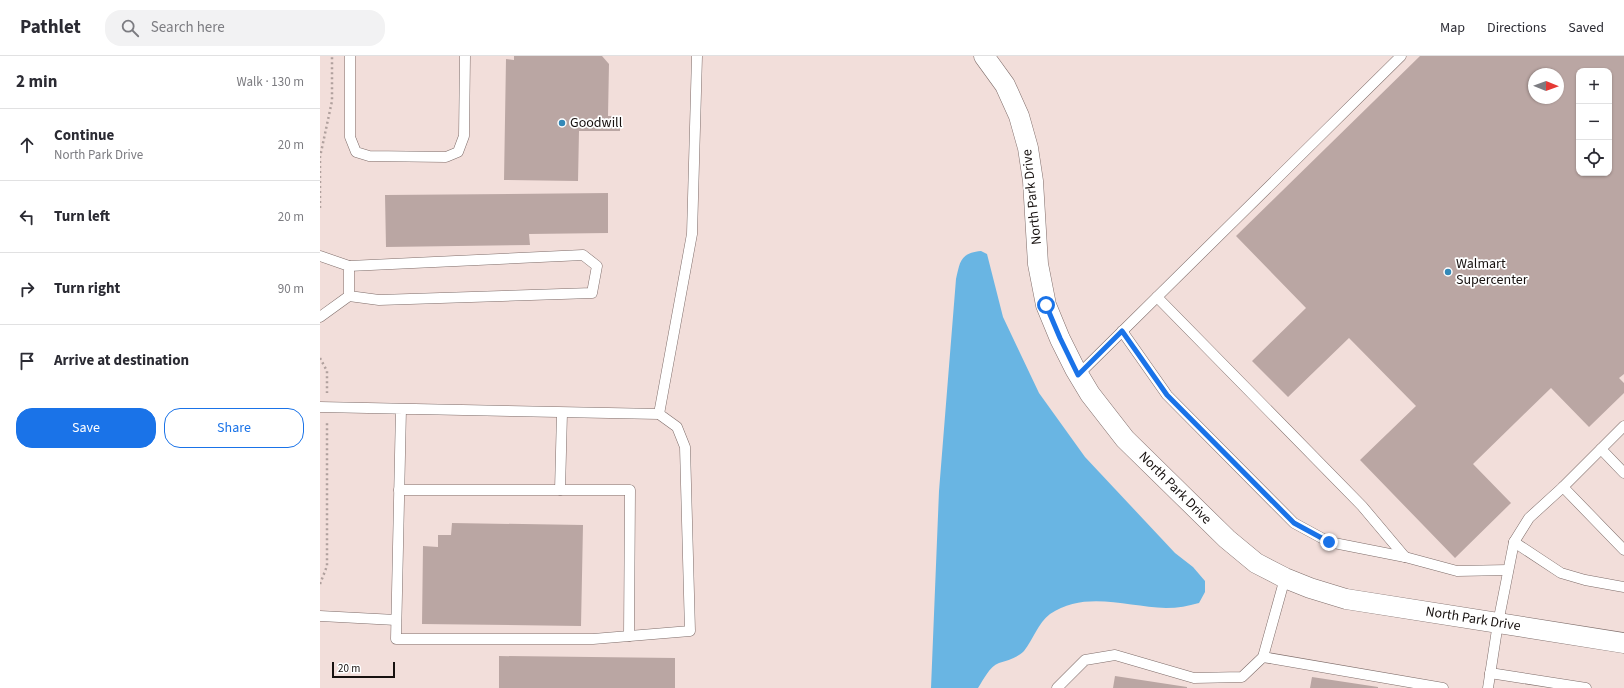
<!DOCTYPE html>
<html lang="en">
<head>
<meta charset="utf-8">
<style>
	body { margin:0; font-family:"Source Sans 3",sans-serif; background:#f2f2f3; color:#2b2b33 }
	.controls { position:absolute; right:12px; top:12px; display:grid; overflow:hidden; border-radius:8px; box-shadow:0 1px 3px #0004 }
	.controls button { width:36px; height:36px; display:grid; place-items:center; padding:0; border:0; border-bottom:1px solid #e1e1e2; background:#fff; color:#2b2b33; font:20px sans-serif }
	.compass { position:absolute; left:1208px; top:12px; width:36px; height:36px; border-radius:50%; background:#fff; box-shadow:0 1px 3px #0004; rotate:91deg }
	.scale { position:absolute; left:12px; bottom:10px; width:63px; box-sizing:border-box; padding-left:4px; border:2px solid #17110f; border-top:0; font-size:11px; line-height:14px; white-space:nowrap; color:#17110f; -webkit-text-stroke:3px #fff; paint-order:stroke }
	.stop { position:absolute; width:12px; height:12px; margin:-9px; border:3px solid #1a73e8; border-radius:50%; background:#fff }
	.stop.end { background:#1a73e8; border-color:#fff; box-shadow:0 1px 4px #0008 }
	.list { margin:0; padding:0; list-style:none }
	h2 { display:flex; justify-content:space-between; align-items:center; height:52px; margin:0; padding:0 16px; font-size:17px }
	h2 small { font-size:13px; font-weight:400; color:#7c7c81 }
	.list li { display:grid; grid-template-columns:26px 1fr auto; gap:12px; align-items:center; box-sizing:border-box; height:72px; padding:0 16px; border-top:1px solid #e1e1e2 }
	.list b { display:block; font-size:15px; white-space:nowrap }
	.list p { margin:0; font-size:13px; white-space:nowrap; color:#7c7c81 }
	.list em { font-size:13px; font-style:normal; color:#7c7c81 }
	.actions { display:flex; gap:8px; padding:12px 16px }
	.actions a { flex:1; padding:9px 0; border:1px solid #1a73e8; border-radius:16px; text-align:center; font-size:14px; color:#1a73e8 }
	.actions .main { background:#1a73e8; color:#fff }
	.icon { flex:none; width:22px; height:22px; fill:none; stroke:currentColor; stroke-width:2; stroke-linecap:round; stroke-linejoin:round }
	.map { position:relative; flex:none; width:1304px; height:632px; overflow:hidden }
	header { display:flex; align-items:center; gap:24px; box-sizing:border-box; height:56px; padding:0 20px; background:#fff; border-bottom:1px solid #e1e1e2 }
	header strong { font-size:19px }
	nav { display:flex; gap:22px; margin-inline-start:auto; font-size:14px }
	.search { width:280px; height:36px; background:#f2f2f3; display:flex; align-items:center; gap:10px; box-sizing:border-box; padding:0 14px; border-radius:16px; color:#7c7c81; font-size:15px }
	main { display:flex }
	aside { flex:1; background:#fff }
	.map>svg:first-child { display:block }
	.water { fill:#69b5e3 }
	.building { fill:#baa6a3; fill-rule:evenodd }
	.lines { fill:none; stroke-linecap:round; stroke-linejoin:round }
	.service-casing { stroke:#7e6c69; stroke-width:11 }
	.minor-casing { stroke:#7e6c69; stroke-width:21 }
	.path { stroke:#b0a09d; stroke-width:2.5; stroke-dasharray:2 3; stroke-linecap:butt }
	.service { stroke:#fff; stroke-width:10 }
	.minor { stroke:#fff; stroke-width:20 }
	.route { stroke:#1a73e8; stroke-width:5 }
	.poi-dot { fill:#3389b8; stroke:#fff; stroke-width:1.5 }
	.labels { text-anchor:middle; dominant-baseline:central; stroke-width:3.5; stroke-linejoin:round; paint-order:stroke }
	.poi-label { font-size:14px; fill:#17110f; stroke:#fff; text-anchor:start }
	.street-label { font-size:14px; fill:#17110f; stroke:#fff }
</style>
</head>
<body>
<header>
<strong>Pathlet</strong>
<div class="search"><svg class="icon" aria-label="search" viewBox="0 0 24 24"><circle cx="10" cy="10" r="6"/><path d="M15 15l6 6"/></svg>Search here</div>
<nav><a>Map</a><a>Directions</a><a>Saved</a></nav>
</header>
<main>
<aside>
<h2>2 min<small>Walk · 130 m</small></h2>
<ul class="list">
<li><svg class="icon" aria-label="ahead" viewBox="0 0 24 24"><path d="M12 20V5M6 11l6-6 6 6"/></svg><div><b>Continue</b><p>North Park Drive</p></div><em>20 m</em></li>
<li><svg class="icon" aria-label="left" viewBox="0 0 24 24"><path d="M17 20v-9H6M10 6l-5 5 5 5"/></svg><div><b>Turn left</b></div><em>20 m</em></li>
<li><svg class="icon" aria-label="right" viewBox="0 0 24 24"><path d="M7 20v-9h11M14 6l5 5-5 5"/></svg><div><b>Turn right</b></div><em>90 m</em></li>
<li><svg class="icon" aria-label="arrive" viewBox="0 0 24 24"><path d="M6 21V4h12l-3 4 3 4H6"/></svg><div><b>Arrive at destination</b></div></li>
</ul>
<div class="actions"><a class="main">Save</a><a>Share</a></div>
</aside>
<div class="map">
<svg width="1304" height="632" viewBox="0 0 1304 632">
	<rect width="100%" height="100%" fill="#f2deda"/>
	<path class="water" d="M661,195L667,198L683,261L719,337L765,401L855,497L873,511L885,525V536L879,547C868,550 858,552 846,552C808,551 765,534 730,558C718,567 713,584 704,595C697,602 688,604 679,607C669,611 664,623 658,632H611L619,435L636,223C640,206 640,197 661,195Z"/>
	<g class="building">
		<polygon points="194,0 282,0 289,8 288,60 300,60 300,75 259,75 258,125 184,124 186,3 194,4"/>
		<path d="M1100,0H1304V318L1299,322L1304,327V337L1269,371L1231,332L1153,408L1191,447L1135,502L1040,404L1096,350L1029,282L968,341L932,305L986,252L916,180ZM1259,15H1289V117H1259ZM1214,18H1238V42H1214Z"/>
		<polygon points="288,137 288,177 209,178 210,189 66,191 65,139"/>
		<polygon points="132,467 263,469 261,570 102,568 103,490 118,491 118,479 131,479"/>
		<polygon points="179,600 355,602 355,632 179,632"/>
		<polygon points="795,620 867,631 867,632 793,632"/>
		<polygon points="992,621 1058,631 1058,632 990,632"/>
	</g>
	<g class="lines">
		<g class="service-casing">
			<g id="service">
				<polyline points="30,0 30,81 36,96 49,100 126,101 138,96 144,80 145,0"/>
				<polyline points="0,200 29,210 29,240 0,261"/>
				<polyline points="29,240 59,244 272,237 277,210 263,199 29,210"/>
				<polyline points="837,241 1042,450 1085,501"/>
				<polyline points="802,275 847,339 974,467 1009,486 1085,501 1137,515 1188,514"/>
				<polyline points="758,319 1081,0"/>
				<polyline points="0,351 339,358 357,371 365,391 370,575 273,583 76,583 81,353"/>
				<polyline points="339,358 372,178 377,0"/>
				<polyline points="1281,393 1304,417"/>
				<polyline points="1243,431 1304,494"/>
				<polyline points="79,434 310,434 309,580"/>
				<polyline points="240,434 242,357"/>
				<polyline points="1194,486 1241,517 1265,524 1304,531"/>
				<polyline points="0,560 76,564"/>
				<polyline points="943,601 1123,632"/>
				<polyline points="1170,617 1266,632"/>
				<polyline points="737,632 765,604 795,599 874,622 922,621 943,601 965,522"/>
				<polyline points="1168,632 1178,567 1194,486 1209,462 1243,431 1304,370"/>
			</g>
		</g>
		<g class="minor-casing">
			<polyline id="minor" points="664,0 685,29 699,60 708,92 713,125 718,208 726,249 740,283 755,313 770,338 805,383 907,483 936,507 965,522 990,532 1026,543 1304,587"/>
		</g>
		<g class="path">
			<polyline points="0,152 0,101 12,45 12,0"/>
			<polyline points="0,302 7,315 7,337"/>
			<polyline points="0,528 7,510 7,366"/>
		</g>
		<use href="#service" class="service"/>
		<use href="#minor" class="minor"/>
	</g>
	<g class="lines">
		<polyline class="route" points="726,249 740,282 758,319 802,275 847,339 974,467 1009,486"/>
	</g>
	<g class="poi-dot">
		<circle cx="242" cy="67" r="4"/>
		<circle cx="1128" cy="216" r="4"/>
	</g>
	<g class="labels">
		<g class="poi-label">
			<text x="250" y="67">Goodwill</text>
			<text x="1136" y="208">Walmart<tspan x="1136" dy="16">Supercenter</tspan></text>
		</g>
		<g class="street-label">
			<text transform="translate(712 141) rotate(-96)">North Park Drive</text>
			<text transform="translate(855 432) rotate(45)">North Park Drive</text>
			<text transform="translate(1153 563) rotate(9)">North Park Drive</text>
		</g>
	</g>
</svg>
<div class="controls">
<button>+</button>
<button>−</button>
<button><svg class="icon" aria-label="locate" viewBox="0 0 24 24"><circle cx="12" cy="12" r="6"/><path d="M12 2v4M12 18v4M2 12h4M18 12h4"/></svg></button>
</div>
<svg class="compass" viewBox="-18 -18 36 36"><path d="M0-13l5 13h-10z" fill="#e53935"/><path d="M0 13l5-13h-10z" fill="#7c7c81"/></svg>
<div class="scale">20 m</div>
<div class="stop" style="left:726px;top:249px"></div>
<div class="stop end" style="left:1009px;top:486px"></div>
</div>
</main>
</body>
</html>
